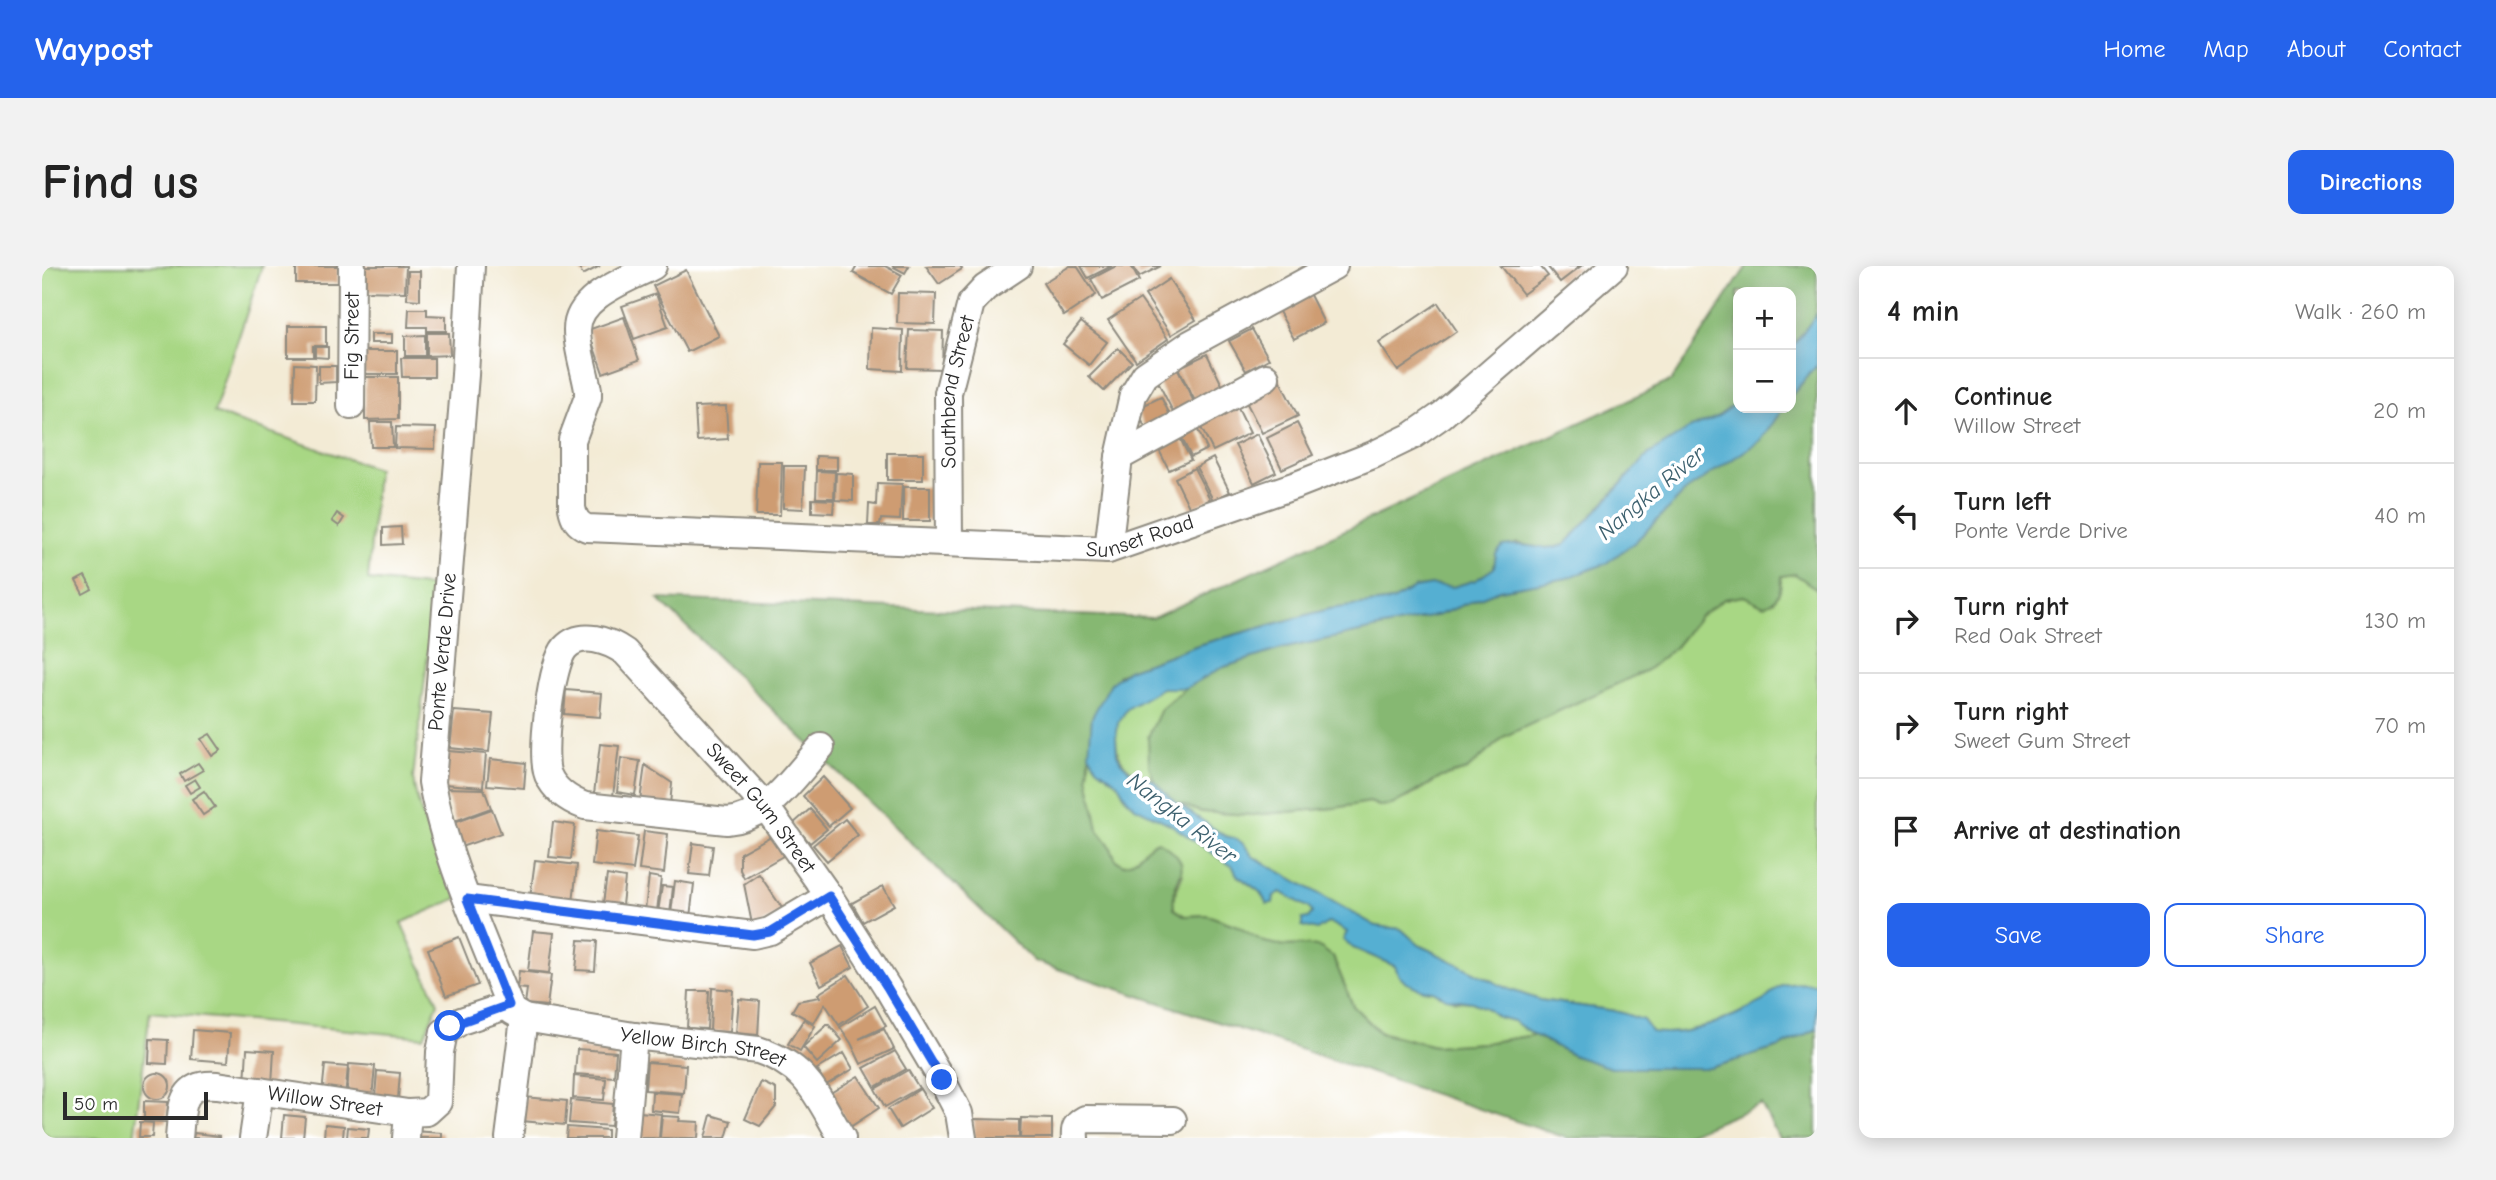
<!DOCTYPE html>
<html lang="en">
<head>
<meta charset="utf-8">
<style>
	body { margin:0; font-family:"Comic Neue",sans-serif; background:#f2f2f2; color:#222 }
	.controls { position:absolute; right:21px; top:21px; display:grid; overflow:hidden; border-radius:14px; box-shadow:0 4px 18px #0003 }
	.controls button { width:63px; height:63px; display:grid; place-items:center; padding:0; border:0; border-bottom:2px solid #e0e0e0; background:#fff; color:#222; font:35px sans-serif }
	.scale { position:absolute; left:21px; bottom:18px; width:145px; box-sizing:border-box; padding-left:7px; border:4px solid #2b2b2b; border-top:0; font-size:19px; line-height:24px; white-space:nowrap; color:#2b2b2b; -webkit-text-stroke:5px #fff; paint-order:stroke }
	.stop { position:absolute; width:21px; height:21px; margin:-16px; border:5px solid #2563eb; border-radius:50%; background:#fff }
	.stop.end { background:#2563eb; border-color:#fff; box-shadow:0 2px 7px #0008 }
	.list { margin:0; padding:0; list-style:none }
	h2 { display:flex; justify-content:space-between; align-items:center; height:91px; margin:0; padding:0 28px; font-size:30px }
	h2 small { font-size:23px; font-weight:400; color:#767676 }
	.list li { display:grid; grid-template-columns:46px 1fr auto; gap:21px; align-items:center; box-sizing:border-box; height:105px; padding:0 28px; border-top:2px solid #e0e0e0 }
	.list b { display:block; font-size:26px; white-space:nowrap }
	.list p { margin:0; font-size:23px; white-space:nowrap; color:#767676 }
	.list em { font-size:23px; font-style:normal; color:#767676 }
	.actions { display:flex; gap:14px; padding:21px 28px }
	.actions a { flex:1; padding:16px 0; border:2px solid #2563eb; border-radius:14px; text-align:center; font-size:24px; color:#2563eb }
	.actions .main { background:#2563eb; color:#fff }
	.icon { flex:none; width:38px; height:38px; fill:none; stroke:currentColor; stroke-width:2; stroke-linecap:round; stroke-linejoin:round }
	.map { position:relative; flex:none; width:1775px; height:872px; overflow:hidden; border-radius:14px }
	header { display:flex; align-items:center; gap:42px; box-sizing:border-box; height:98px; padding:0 35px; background:#2563eb; color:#fff }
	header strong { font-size:33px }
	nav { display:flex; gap:38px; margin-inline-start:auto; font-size:24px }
	.intro { display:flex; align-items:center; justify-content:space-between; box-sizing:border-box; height:168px; padding:0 42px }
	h1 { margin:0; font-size:49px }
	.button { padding:18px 32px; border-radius:14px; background:#2563eb; color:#fff; font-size:24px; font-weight:700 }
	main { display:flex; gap:42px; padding:0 42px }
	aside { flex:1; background:#fff; border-radius:14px; box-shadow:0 4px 18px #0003 }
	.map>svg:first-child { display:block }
	.green { fill:#a8d784; stroke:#6a8158; stroke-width:2 }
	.forest { fill:#86b872; stroke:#58724e; stroke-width:2 }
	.water { fill:#55afd2; stroke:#406d7e; stroke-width:2 }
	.building { fill:#ce9c72 }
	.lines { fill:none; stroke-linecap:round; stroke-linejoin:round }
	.minor-casing { stroke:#8f8b80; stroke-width:30 }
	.minor { stroke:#fff; stroke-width:26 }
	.route { stroke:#2563eb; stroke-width:9 }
	.labels { text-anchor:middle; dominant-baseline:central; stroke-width:7; stroke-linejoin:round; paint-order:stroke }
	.street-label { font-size:21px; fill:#2b2b2b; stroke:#fff }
	.water-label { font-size:23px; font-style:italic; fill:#3c606e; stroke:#fff }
</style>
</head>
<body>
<header>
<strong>Waypost</strong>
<nav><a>Home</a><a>Map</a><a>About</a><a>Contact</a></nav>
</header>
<div class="intro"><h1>Find us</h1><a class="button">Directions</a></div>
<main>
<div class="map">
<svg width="1775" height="872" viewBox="0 0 1775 872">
	<rect width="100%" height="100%" fill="#fff"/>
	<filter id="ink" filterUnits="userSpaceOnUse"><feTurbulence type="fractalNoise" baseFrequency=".0143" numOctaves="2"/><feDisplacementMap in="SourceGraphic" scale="14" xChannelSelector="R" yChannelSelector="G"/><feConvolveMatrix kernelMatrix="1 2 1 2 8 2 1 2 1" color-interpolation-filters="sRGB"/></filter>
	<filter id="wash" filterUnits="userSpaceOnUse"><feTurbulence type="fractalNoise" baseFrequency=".00686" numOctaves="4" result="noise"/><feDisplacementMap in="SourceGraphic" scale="28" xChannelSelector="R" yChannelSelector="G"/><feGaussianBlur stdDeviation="1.57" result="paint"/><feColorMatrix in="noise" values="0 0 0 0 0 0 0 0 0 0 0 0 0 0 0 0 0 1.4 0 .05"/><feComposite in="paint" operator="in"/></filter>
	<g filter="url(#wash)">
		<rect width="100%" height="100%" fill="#f3ebd5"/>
		<g class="green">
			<path d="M0,0H220L172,147L335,203L326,314L394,321L371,512C375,549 402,598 416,632L359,657L396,737L382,771L108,746L92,872H8L0,865Z"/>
			<path d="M1753,308L1775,323V718C1765,718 1752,716 1742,719C1733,722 1729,730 1721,735C1690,752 1646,772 1610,766L1601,754L1574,745L1498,734L1466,723L1377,679L1359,663L1334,660L1210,590C1203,578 1197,572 1183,570L1133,536L1159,546L1210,549L1292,542L1328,536L1337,540L1367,531L1400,511L1425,504L1463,470L1605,404L1632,382L1658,350L1682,333L1702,330L1732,335L1738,324L1739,310Z"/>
			<path d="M1120,422H1144L1119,443L1107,499L1112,515C1089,507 1073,498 1074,470C1074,463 1075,455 1079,449C1088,437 1108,430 1120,422Z"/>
			<polygon points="1047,488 1055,501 1076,517 1084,532 1093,540 1128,558 1174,588 1192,601 1195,609 1218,626 1223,633 1239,626 1267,642 1270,647 1266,652 1267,661 1271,663 1287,655 1306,666 1311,682 1353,700 1357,710 1381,724 1391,725 1414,735 1430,736 1444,742 1456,751 1471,755 1492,769 1442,777 1393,780 1338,766 1311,740 1291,691 1264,679 1242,680 1221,676 1193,659 1165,649 1143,650 1132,643 1131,633 1141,608 1097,590 1089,598 1081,599 1074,594 1067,578 1056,564 1046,510"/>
		</g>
		<g class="forest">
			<path d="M1705,0H1775C1775,14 1775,38 1773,51C1768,62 1755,70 1749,82V26H1696V136L1675,151L1647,163L1586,210L1523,279C1506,284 1493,282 1475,277L1454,288L1452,302L1434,314L1411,321L1390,319L1372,322L1351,335L1287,343L1159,378L1086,404L1077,409L1050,451L1046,510L1056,564L1067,578L1074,594L1081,599C1096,597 1101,580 1116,575C1161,604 1127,607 1132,643L1143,650L1165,649L1193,659L1222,676L1242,680L1264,679L1279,682L1291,691L1311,740L1338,767L1393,780L1442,777L1492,769L1532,790L1668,802L1738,781L1775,763V872H1737L1719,838L1637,872H1525L992,695L616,333L1111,352L1629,115Z"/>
			<path d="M1775,99V323L1753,308L1739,310C1739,325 1736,334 1722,340L1702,330L1682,333L1658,350L1632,382L1605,404L1463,470L1425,504L1400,511L1350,539L1337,540L1328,536L1293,542L1210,549L1159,546L1133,536L1112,515L1107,499L1106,471L1119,443L1144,422L1179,402L1239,383L1397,349L1457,324L1525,312L1593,276L1646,223L1719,174L1741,142H1749V130Z"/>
		</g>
		<g class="water">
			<polygon points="1775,48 1775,99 1749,130 1749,82"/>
			<path d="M1696,136V142H1741L1719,174L1646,223L1593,276L1563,298L1525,312L1457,324L1397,349L1239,383L1179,402L1144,422H1120L1085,443L1076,457L1074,472L1075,488L1079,496L1087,504L1112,515L1133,536L1183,570C1197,572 1203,578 1210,590L1334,660L1359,663L1377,679L1466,723L1498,734L1574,745L1601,754L1610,766C1646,772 1690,752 1721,735C1729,730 1732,722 1742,719C1752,716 1765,718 1775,718V763L1738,781L1668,802H1569L1532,790L1492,769L1471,755L1456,751L1444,742L1430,736L1404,732L1391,725L1381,724L1364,717L1357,710L1353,700L1311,682L1301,674L1305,666L1287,656L1275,664L1260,660V653L1266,652L1270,647L1267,642L1239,626L1232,630L1231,637L1225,638L1218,626L1195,609L1191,601L1128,558L1093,541L1084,532L1076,517L1055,501L1047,488L1050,451L1069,417L1086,404L1159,378L1287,343L1351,335L1372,322L1390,319L1411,321L1434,314L1452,302L1454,288L1461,280C1484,275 1499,287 1523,279L1607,188L1647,163L1675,151Z"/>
		</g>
		<g id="blocks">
			<g class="building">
				<rect x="254" y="0" width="42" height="17"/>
				<polygon points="319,0 364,0 363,26 318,25"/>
				<polygon points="536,0 558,0 541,9"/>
				<polygon points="815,0 843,0 860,9 849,28 811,7"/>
				<polygon points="850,0 867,0 863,7"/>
				<polygon points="884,0 918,0 920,3 897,18"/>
				<polygon points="1028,0 1035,0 1054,29 1022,50 1001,17"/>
				<polygon points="1039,0 1070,0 1046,12"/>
				<polygon points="1074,0 1089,0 1097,15 1060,34 1049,13"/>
				<polygon points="1091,0 1119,0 1097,11"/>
				<polygon points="1459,0 1498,0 1506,10 1481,28"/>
				<polygon points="1505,0 1539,0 1518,16"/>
				<polygon points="644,4 677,70 645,86 611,20"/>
				<polygon points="366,5 378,5 378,34 365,33"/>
				<polygon points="1127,13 1154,54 1129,69 1103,29"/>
				<polygon points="1266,25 1282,57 1252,73 1235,42"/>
				<polygon points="856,27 894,28 893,58 855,57"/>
				<polygon points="614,28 626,61 592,73 580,40"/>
				<polygon points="1098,33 1126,73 1094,95 1066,54"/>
				<polygon points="1396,37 1415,65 1356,105 1337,77"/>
				<polygon points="367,43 385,43 385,49 404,50 404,65 385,65 385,61 366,61"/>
				<polygon points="582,51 597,94 561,107 546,64"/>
				<polygon points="1039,56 1065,76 1047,99 1021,78"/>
				<polygon points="246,60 284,60 284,80 271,80 271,91 246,91"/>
				<polygon points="829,62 861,64 860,105 828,103"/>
				<polygon points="1210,63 1227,93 1204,105 1187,75"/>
				<polygon points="867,64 901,65 900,103 865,102"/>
				<polygon points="385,67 407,67 408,89 385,90"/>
				<rect x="329" y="68" width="21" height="9"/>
				<polygon points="383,69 383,90 363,90 363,70"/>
				<polygon points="273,81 286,81 286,92 273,91"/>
				<polygon points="1076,82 1090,96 1062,125 1047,111"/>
				<rect x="321" y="85" width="34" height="23"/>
				<polygon points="1165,88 1183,125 1155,139 1136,102"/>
				<polygon points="359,92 392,92 392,111 360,111"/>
				<polygon points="253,98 274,99 273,135 252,135"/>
				<polygon points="277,100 294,100 294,116 277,117"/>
				<polygon points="1136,104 1154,140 1133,150 1115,114"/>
				<polygon points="1235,109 1256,150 1220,167 1199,126"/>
				<polygon points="323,111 356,111 356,153 323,154"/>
				<polygon points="1119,131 1131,155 1106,167 1094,143"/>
				<polygon points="1192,134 1208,167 1171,185 1154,152"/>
				<polygon points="684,140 686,173 655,175 653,141"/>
				<polygon points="328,156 350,156 351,181 329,181"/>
				<polygon points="1152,156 1165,183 1149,191 1136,164"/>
				<polygon points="1255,157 1271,189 1240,203 1225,172"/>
				<polygon points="354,161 394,162 393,183 353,182"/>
				<polygon points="1135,166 1149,194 1127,204 1113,176"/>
				<polygon points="1215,168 1234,206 1212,217 1193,179"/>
				<rect x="845" y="187" width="36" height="27"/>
				<polygon points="774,190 795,191 795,204 774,204"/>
				<polygon points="1171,192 1188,226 1171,234 1154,201"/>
				<polygon points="716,196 740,196 738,249 714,249"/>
				<polygon points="742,200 763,200 761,243 741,242"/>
				<polygon points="1152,202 1168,233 1148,243 1133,212"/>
				<polygon points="775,205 793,206 792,232 774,232"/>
				<polygon points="794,207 811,208 811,235 793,234"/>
				<polygon points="835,217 860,218 858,254 839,253 838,259 826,259 827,238 834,239"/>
				<rect x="861" y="221" width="27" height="34"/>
				<polygon points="770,233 792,234 791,247 770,246"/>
				<polygon points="295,247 302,252 297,260 290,255"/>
				<polygon points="359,261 360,278 341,279 341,262"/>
				<polygon points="43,310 50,323 41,328 34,315"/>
				<polygon points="524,424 560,427 558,451 522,448"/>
				<polygon points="412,445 451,448 447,486 408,482"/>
				<polygon points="168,468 179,484 170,490 159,473"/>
				<polygon points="558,478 577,480 571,530 552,528"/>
				<polygon points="405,485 444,488 441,521 402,518"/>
				<polygon points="579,492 598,495 593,529 575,526"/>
				<polygon points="448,493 484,497 482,522 445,519"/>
				<polygon points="156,497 161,504 142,515 138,508"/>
				<polygon points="603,499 630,517 628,539 598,535"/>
				<polygon points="781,511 808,542 787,560 761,530"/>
				<polygon points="153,513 158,521 148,527 143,519"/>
				<polygon points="402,522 442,523 449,542 413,555"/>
				<polygon points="162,525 173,541 161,549 150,533"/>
				<polygon points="450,543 459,567 419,581 411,557"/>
				<polygon points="768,543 785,563 768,577 751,558"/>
				<polygon points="803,553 816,569 785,595 771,579"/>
				<polygon points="511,556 533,559 529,593 507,591"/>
				<polygon points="554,565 596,570 591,604 550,599"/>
				<polygon points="602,565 626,568 622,607 597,604"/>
				<polygon points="729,570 741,590 702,612 698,604 698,587"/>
				<polygon points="651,577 671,580 667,610 647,608"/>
				<polygon points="493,594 535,599 531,637 488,632"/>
				<polygon points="717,608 742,645 711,663 702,618"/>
				<polygon points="565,609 583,612 580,639 561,637"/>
				<polygon points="607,610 619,612 615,645 603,644"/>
				<polygon points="633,615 652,618 648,651 629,648"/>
				<polygon points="620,620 631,621 628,648 616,646"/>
				<polygon points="841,620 852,639 821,656 810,637"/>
				<polygon points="491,665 512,667 507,707 486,705"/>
				<polygon points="417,671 436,719 404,730 386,683"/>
				<polygon points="537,674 555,675 553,705 534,704"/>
				<polygon points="800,680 811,701 779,719 768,697"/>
				<polygon points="477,705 509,709 505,740 483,738 485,723 475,722"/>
				<polygon points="806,709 826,740 797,759 783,738 772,757 750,745 756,735 778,731 776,728"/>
				<polygon points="670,722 691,724 688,766 668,765"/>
				<polygon points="647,725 667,725 665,763 645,762"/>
				<polygon points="697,733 718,735 716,769 694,767"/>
				<polygon points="833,740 844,760 817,773 842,763 852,783 819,798 809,777 798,761"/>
				<polygon points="762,753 773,760 758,785 746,778"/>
				<polygon points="786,758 800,774 775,797 761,781"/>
				<polygon points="151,764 188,767 186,796 149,793"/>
				<polygon points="108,773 126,774 125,798 107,797"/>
				<polygon points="205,783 232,785 230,819 203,818"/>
				<polygon points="535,783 574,786 572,811 533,808"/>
				<polygon points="853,785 864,803 833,821 822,802"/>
				<polygon points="802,787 811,803 784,819 775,803"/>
				<polygon points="605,796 644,799 642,827 603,824"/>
				<polygon points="307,798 333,800 330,832 305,830"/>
				<polygon points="283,799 306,801 303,830 280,828"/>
				<polygon points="866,804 877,822 843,841 833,823"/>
				<polygon points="335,805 358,807 356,833 333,831"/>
				<circle cx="115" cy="820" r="13"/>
				<polygon points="532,810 564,813 562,834 531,832"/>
				<polygon points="816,810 837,842 808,861 787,828"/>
				<polygon points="719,816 734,823 734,841 718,860 703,853"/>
				<polygon points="878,823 890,842 858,862 846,843"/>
				<polygon points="610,826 640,828 638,847 609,844"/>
				<polygon points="482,831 525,835 523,859 480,855"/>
				<polygon points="529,834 571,838 569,860 527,857"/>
				<polygon points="102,835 126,836 125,856 102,855"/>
				<polygon points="597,846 619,848 617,872 595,872"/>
				<polygon points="242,849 263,851 261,872 240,872"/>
				<polygon points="669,849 689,855 684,872 663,872"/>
				<polygon points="620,850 638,851 637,855 657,856 656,872 618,872"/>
				<polygon points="979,852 1010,853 1010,872 978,872"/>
				<polygon points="932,853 977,854 977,872 932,872"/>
				<polygon points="98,856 111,857 110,871 97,871"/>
				<polygon points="283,858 302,860 301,872 282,872"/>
				<polygon points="306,861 327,863 326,872 305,872"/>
				<polygon points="525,861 565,864 565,872 524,872"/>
				<polygon points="371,865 400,867 400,872 370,872"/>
				<polygon points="152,867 178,870 178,872 151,872"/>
			</g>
		</g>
	</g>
	<g filter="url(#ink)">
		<use href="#blocks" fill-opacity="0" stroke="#8f8b80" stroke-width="2"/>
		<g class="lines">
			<g class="minor-casing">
				<g id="minor">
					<path id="s1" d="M429,0L423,109L390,516C402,589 440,669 467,739L470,745L482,752L592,770L716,784C767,801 774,829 800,872"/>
					<path id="s2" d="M611,0C585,14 535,30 535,64C535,83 543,105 546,124V131L530,174V242C532,252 535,258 545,262L1066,284L1257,218L1331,189L1370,170L1400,149L1572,0"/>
					<path id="s3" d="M309,140L310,0"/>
					<polyline points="1077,191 1224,111"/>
					<path id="s4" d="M907,277L906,127L929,37L943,22L976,0"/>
					<polyline points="1066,284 1077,191 1091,129 1103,109 1148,78 1292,0"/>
					<path id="s5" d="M779,481C752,510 727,552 685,555L543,540C527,534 513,525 506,509C498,489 509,398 523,382C539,364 567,375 583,386L724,541L787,630L845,721L900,814L917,847L921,872"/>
					<polyline points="425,633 711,669 728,665 787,630"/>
					<path id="s6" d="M137,872C140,843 137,816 175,819L366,847L385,846L396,836L398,786L402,766L419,755L467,739"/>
					<polyline points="211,872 218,825"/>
					<polyline points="364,872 366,847"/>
					<polyline points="467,872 482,752"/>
					<polyline points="583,872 592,770"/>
					<path d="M1033,872C1032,862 1034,858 1043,853L1131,854"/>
				</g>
			</g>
			<use href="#minor" class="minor"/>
		</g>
	</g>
	<g class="lines" filter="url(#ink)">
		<polyline class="route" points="408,760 467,739 425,633 711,669 728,666 787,630 845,721 900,814"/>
	</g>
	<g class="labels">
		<g class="street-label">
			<text stroke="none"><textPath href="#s3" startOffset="70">Fig Street</textPath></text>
			<text stroke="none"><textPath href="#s4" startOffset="152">Southbend Street</textPath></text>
			<text stroke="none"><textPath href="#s2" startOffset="868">Sunset Road</textPath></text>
			<text transform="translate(400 386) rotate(-85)">Ponte Verde Drive</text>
			<text stroke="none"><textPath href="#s5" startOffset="718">Sweet Gum Street</textPath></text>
			<text stroke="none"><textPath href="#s1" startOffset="956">Yellow Birch Street</textPath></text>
			<text stroke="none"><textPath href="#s6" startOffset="186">Willow Street</textPath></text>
		</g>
		<g class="water-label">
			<text transform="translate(1609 227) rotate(-40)">Nangka River</text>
			<text transform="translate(1140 552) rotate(38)">Nangka River</text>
		</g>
	</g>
</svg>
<div class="controls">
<button>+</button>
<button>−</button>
</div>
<div class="scale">50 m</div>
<div class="stop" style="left:408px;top:760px"></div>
<div class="stop end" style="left:900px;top:814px"></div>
</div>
<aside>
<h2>4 min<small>Walk · 260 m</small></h2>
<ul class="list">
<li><svg class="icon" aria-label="ahead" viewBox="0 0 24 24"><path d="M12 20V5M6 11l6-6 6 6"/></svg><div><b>Continue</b><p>Willow Street</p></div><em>20 m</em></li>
<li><svg class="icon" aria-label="left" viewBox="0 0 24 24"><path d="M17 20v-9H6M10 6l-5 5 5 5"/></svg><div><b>Turn left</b><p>Ponte Verde Drive</p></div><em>40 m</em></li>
<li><svg class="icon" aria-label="right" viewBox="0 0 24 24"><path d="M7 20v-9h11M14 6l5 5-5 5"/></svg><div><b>Turn right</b><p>Red Oak Street</p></div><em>130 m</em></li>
<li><svg class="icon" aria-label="right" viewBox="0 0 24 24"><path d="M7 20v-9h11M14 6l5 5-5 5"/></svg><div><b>Turn right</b><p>Sweet Gum Street</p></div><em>70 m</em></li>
<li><svg class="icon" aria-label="arrive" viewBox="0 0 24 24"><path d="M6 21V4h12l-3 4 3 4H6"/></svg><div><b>Arrive at destination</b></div></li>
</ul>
<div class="actions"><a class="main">Save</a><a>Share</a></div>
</aside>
</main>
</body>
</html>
